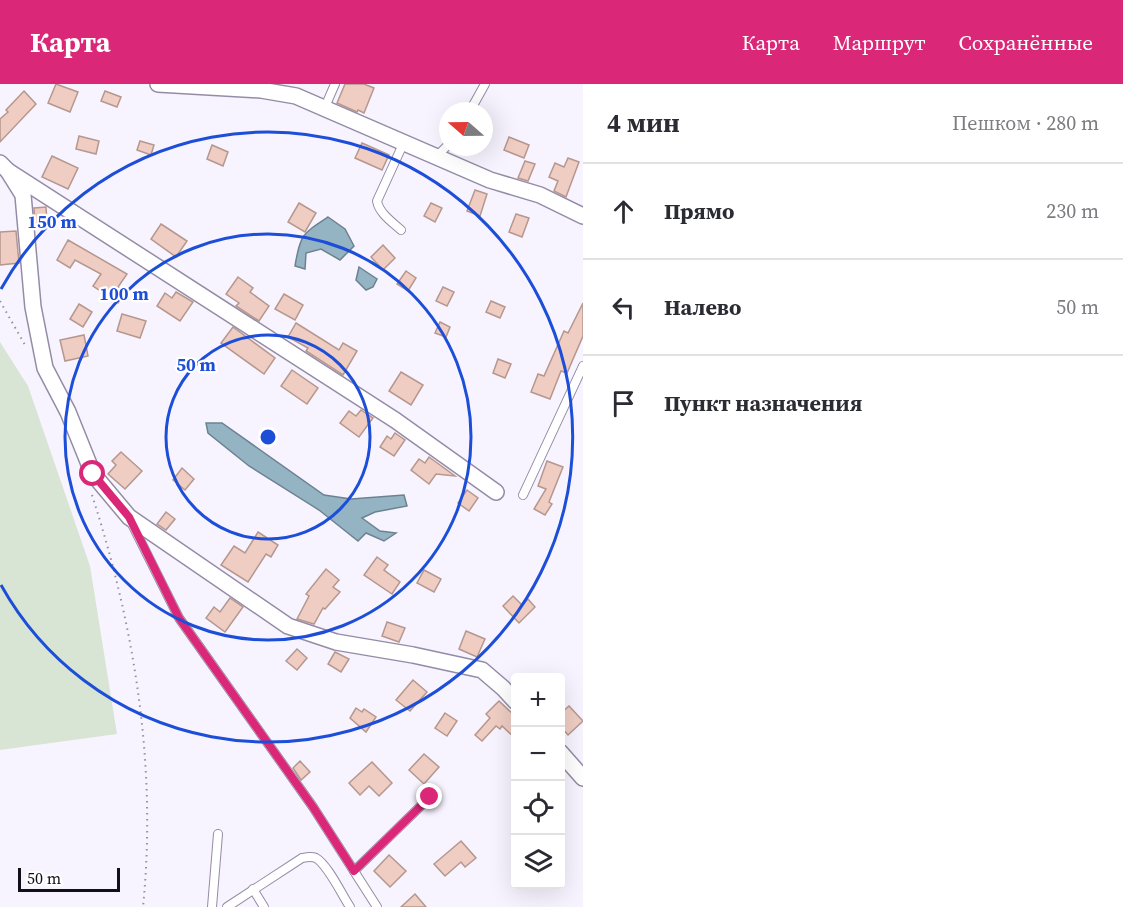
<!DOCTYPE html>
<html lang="ru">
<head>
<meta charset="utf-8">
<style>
	body { margin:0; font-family:"Source Serif 4",serif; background:#f7f7f7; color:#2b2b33 }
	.controls { position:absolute; right:18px; bottom:18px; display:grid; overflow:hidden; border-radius:6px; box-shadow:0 6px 24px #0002 }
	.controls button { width:54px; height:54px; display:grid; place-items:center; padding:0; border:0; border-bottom:2px solid #e1e1e2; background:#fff; color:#2b2b33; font:30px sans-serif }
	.compass { position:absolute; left:439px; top:18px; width:54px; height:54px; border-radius:50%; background:#fff; box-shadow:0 6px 24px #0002; rotate:290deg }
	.scale { position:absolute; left:18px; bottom:15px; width:102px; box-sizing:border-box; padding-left:6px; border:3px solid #120f18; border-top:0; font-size:16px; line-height:21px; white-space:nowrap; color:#120f18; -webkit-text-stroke:4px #fff; paint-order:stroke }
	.stop { position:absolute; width:18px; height:18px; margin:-14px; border:4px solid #db2777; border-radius:50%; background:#fff }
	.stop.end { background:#db2777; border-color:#fff; box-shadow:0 2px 6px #0008 }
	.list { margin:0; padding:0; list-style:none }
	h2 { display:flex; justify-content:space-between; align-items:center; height:78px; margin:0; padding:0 24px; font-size:26px }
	h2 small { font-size:20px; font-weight:400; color:#7c7c81 }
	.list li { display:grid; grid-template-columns:39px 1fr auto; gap:18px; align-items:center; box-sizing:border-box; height:96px; padding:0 24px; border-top:2px solid #e1e1e2 }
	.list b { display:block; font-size:22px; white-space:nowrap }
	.list em { font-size:20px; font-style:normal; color:#7c7c81 }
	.icon { flex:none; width:33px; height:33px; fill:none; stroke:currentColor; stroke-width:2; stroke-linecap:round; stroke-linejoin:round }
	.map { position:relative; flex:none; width:583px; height:823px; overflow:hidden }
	header { display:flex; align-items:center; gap:36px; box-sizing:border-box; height:84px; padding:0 30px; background:#db2777; color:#fff }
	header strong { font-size:28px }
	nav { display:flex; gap:33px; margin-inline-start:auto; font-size:21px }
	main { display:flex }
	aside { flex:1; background:#fff }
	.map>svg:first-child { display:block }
	.green { fill:#d9e5d4 }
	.water { fill:#94b4c4; stroke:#6d8290; stroke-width:1.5 }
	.building { fill:#efcdc3; stroke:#b5978e; stroke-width:1.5 }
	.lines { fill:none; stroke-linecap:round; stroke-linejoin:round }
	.service-casing { stroke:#948ca6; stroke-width:10 }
	.minor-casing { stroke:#948ca6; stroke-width:18 }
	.path { stroke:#94919b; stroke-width:2; stroke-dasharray:1.5 4.5; stroke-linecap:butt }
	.service { stroke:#fff; stroke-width:8 }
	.minor { stroke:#fff; stroke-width:15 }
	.route { stroke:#db2777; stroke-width:8 }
	.ring { fill:none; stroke:#1d4ed8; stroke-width:3 }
	.centre { fill:#1d4ed8; stroke:#fff; stroke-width:3 }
	.ring-label { font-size:18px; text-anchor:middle; font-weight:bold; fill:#1d4ed8; stroke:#fff; stroke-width:4.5; stroke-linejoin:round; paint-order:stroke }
</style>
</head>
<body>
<header>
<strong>Карта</strong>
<nav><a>Карта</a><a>Маршрут</a><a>Сохранённые</a></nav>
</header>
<main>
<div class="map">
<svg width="583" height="823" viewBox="0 0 583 823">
	<rect width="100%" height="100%" fill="#f7f4ff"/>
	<polygon class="green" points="0,258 28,302 90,482 117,650 0,666"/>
	<g class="water">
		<path d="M328,133L345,145L354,162L340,176L321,165L306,169L305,185L295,182C300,151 302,150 328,133Z"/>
		<polygon points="359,183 377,195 373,203 366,206 356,196"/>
		<polygon points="206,339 222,339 324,411 351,415 404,411 407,422 375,428 362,434 380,447 396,449 384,457 366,449 358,457 319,426 249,382 208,349"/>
	</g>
	<g class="building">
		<polygon points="56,0 78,8 70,28 48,19"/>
		<polygon points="345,0 364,0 374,4 364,29 358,26 357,28 337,19"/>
		<polygon points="24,7 36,20 0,58 0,35 8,28 6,26"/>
		<polygon points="105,7 121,13 117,23 101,17"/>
		<polygon points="79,52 99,57 96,70 76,65"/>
		<polygon points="509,53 529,61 524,74 504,66"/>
		<polygon points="140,57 154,61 151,71 137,66"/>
		<polygon points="362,59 389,71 382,86 355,74"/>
		<polygon points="212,61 228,68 223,82 207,75"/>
		<polygon points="52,72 78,84 68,105 42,93"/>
		<polygon points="568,74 579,78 566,113 554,107 558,97 549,93 555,79 564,83"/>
		<polygon points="525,77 535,80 528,97 518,94"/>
		<polygon points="475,106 487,110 480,132 467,127"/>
		<polygon points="299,119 316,129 305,148 288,138"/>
		<polygon points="431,119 442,124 435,138 424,132"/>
		<polygon points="46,123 47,140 35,141 34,124"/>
		<polygon points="516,130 529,134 522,153 509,148"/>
		<polygon points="161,140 187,157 176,173 151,155"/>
		<polygon points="16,147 19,179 0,181 0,148"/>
		<polygon points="68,156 127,190 118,203 125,208 118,219 93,202 101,190 75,176 70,184 57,176"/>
		<polygon points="383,161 395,174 383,186 371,173"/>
		<polygon points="406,187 416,194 408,207 397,200"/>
		<polygon points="238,193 253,204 250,208 269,222 259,237 236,222 239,219 226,210"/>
		<polygon points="443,203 454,208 447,222 436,217"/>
		<polygon points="176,208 193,218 180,237 157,222 165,209 172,214"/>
		<polygon points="284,210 303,221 295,236 275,225"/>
		<polygon points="491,217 505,223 500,234 486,228"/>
		<polygon points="583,219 583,252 567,289 561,287 550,315 531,308 538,290 544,292 564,247 568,249"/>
		<polygon points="79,220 92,228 83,243 70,235"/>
		<polygon points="122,230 146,237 140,254 117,247"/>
		<polygon points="440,238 450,243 446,253 435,249"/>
		<polygon points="296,239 339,266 343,259 357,267 343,291 306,267 308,264 288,253"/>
		<polygon points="233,243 275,274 264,290 221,259"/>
		<polygon points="84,251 88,272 65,277 60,256"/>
		<polygon points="498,275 511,280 505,294 493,289"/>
		<polygon points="292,286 318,304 307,320 281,302"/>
		<polygon points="401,288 423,301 411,321 389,307"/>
		<polygon points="361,326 373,334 359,353 340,339 349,327 356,332"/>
		<polygon points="395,349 405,356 394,372 380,363 387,352 391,355"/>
		<polygon points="121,368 142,387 125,405 108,390 116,381 112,377"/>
		<polygon points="429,373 455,392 436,390 429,400 411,386 419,375 425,379"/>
		<polygon points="547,377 563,383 549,418 552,420 545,431 534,425 546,405 538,402"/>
		<polygon points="182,384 194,395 185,406 173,396"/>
		<polygon points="467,406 478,414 469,427 458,419"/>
		<polygon points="166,428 175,435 166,446 157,440"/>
		<polygon points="258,448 278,461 271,473 266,470 248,498 221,481 234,462 245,469"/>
		<polygon points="377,473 388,481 384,486 400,498 392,510 364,491"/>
		<polygon points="326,485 339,496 333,503 340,508 325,525 323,524 314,540 297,535 309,512 306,510"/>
		<polygon points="424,486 441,495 434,508 417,499"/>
		<polygon points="513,512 522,521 528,515 535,523 519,539 503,522"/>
		<polygon points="230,514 243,523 225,548 206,534 214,523 220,528"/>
		<polygon points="387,538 405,544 399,558 382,552"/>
		<polygon points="466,547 485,555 477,573 459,565"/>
		<polygon points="297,565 307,574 297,586 286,577"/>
		<polygon points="335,568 349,575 341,588 328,580"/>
		<polygon points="413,596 427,608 410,627 396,616"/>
		<polygon points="499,617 516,633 516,655 502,642 500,645 496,642 482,657 475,651 490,634 486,630"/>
		<polygon points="569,622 583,637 568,651 561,643 561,629"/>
		<polygon points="356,624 362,628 364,625 376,633 366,648 350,634"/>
		<polygon points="445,629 457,637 447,652 435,644"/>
		<polygon points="424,670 439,683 424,700 409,686"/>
		<polygon points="300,677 310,688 301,696 293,684"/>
		<polygon points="372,678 392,699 379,712 369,702 360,711 349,699"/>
		<polygon points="461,757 476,774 465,783 461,778 445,792 434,780"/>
		<polygon points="389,771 406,787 390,803 374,787"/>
		<polygon points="415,810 426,823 401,823"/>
	</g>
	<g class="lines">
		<g class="service-casing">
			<g id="service">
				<polyline points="325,23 335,0"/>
				<polyline points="470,27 485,0"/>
				<polyline points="437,72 448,61"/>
				<path d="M401,146C392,138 379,129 377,117L404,58"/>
				<polyline points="523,411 583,282"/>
				<polyline points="131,438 179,534 313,723 377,823"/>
				<polyline points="354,787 430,713"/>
				<polyline points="253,805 264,823"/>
				<polyline points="212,823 218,750"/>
				<path d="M227,823L302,774C307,773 311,772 316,774C328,781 342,811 350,823"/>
			</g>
		</g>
		<g class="minor-casing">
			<g id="minor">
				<polyline points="158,0 261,6 296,12 490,96 540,111 583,132"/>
				<polyline points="0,79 8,87 395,336 496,408"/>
				<polyline points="8,87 23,111 33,223 45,284 68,328 93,390 129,433 288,542 336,558 413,571 482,586 503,604 516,618"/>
				<polyline points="560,668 583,694"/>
			</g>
		</g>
		<g class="path">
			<polyline points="0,217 25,261"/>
			<path d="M92,411C135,544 157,683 143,823"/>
		</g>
		<use href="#service" class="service"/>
		<use href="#minor" class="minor"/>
	</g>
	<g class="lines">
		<polyline class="route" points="93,390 129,433 179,534 313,723 354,787 430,713"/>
	</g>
	<g class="ring">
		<circle cx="268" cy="353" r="102"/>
		<circle cx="268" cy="353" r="203"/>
		<path d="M1 205A305 305 0 1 1 1 501"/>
	</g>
	<circle cx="268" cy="353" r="9" class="centre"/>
	<g class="ring-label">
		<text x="52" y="144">150 m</text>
		<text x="124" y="216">100 m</text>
		<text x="196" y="287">50 m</text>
	</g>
</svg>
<div class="controls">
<button>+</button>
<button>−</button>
<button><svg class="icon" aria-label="locate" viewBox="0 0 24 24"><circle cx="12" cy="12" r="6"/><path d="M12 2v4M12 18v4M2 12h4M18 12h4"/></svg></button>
<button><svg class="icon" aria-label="layers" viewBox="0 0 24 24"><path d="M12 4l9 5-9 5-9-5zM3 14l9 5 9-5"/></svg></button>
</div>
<svg class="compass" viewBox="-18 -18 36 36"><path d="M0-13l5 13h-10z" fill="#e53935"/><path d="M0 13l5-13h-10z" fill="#7c7c81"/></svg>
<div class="scale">50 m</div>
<div class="stop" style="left:93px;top:390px"></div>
<div class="stop end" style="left:430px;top:713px"></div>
</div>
<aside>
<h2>4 мин<small>Пешком · 280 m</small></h2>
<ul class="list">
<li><svg class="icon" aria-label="ahead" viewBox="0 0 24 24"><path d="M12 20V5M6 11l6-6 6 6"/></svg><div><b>Прямо</b></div><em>230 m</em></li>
<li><svg class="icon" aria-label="left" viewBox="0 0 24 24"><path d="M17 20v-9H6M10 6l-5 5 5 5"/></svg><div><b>Налево</b></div><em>50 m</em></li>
<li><svg class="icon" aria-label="arrive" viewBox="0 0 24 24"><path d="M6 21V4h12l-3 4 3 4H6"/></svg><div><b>Пункт назначения</b></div></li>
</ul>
</aside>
</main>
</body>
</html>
